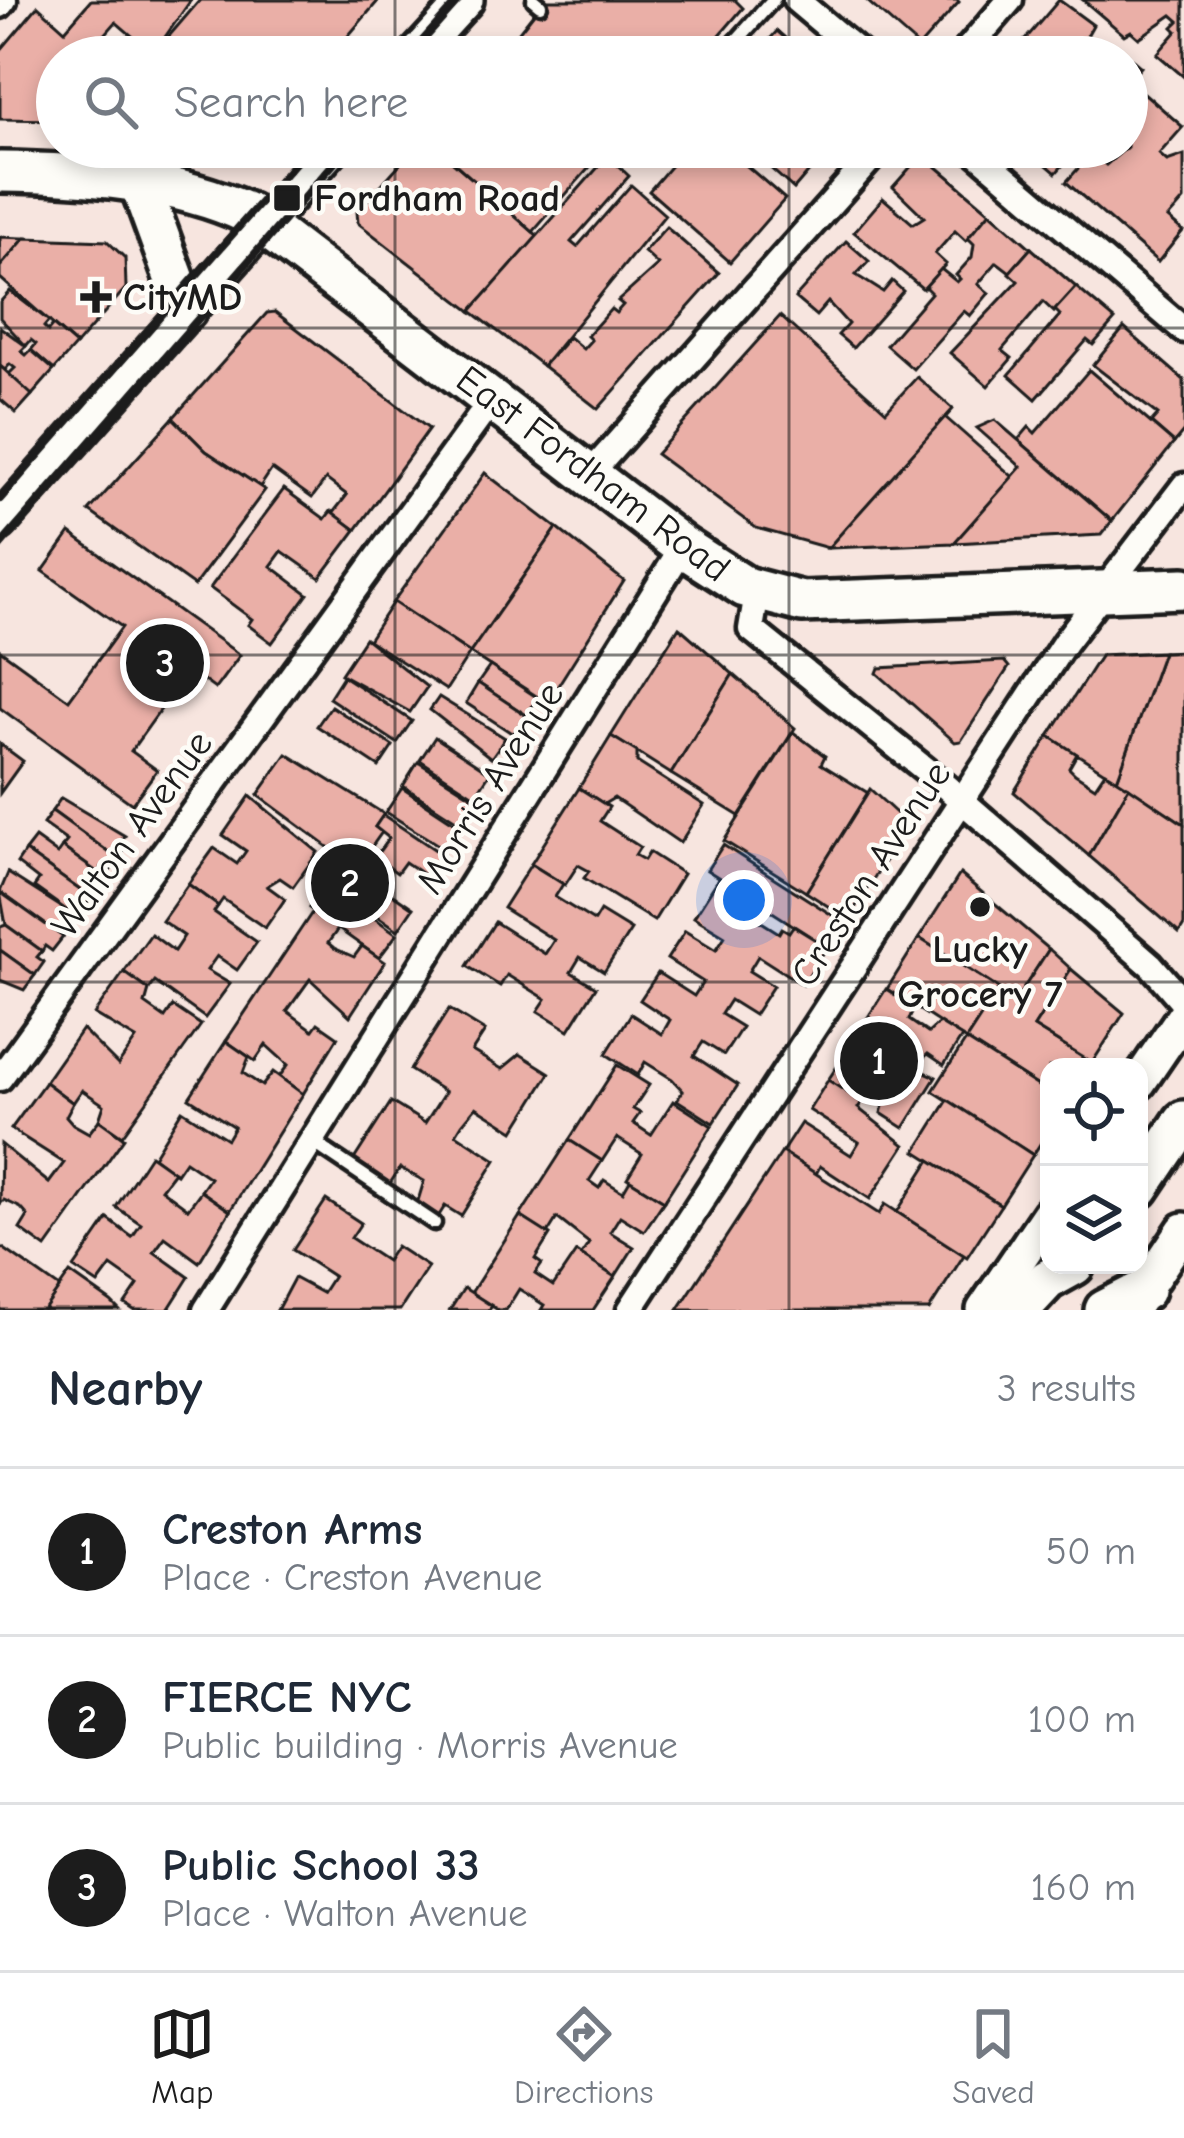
<!DOCTYPE html>
<html lang="en">
<head>
<meta charset="utf-8">
<style>
	body { margin:0; font-family:"Comic Neue",sans-serif; background:#f6f6f7; color:#1f2937 }
	.controls { position:absolute; right:36px; bottom:36px; display:grid; overflow:hidden; border-radius:24px; box-shadow:0 6px 18px #0003 }
	.controls button { width:108px; height:108px; display:grid; place-items:center; padding:0; border:0; border-bottom:3px solid #e0e1e3; background:#fff; color:#1f2937; font:60px sans-serif }
	.you { position:absolute; left:744px; top:900px; width:42px; height:42px; margin:-30px; border:9px solid #fff; border-radius:50%; background:#1a73e8; box-shadow:0 0 0 18px #1a73e833 }
	.badge { display:grid; place-items:center; width:78px; height:78px; border-radius:50%; background:#1c1c1c; color:#fff; font-size:39px; font-weight:700 }
	.pin { position:absolute; translate:-50% -50%; border:6px solid #fff; box-shadow:0 3px 12px #0006 }
	.list { margin:0; padding:0; list-style:none }
	h2 { display:flex; justify-content:space-between; align-items:center; height:156px; margin:0; padding:0 48px; font-size:51px }
	h2 small { font-size:39px; font-weight:400; color:#747a83 }
	.list li { display:grid; grid-template-columns:78px 1fr auto; gap:36px; align-items:center; box-sizing:border-box; height:168px; padding:0 48px; border-top:3px solid #e0e1e3 }
	.list b { display:block; font-size:45px; white-space:nowrap }
	.list p { margin:0; font-size:39px; white-space:nowrap; color:#747a83 }
	.list em { font-size:39px; font-style:normal; color:#747a83 }
	.icon { flex:none; width:66px; height:66px; fill:none; stroke:currentColor; stroke-width:2; stroke-linecap:round; stroke-linejoin:round }
	.map { position:relative; flex:none; width:1184px; height:1310px; overflow:hidden }
	.search { position:absolute; background:#fff; box-shadow:0 6px 18px #0003; left:36px; right:36px; top:36px; height:132px; display:flex; align-items:center; gap:30px; box-sizing:border-box; padding:0 42px; border-radius:66px; color:#747a83; font-size:45px }
	.sheet { height:660px; background:#fff }
	nav { display:flex; justify-content:space-around; align-items:center; box-sizing:border-box; height:168px; border-top:3px solid #e0e1e3; background:#fff; font-size:33px; color:#747a83 }
	nav a { display:grid; justify-items:center; gap:6px }
	nav .on { color:#1c1c1c }
	.map>svg:first-child { display:block }
	.building { fill:#eaafa7; stroke:#1c1c1c; stroke-width:3 }
	.lines { fill:none; stroke-linecap:round; stroke-linejoin:round }
	.lane-casing { stroke:#1c1c1c; stroke-width:21 }
	.street-casing { stroke:#1c1c1c; stroke-width:33 }
	.secondary-casing { stroke:#1c1c1c; stroke-width:42 }
	.primary-casing { stroke:#1c1c1c; stroke-width:48 }
	.lane { stroke:#fdfcf7; stroke-width:12 }
	.street { stroke:#fdfcf7; stroke-width:24 }
	.secondary { stroke:#fdfcf7; stroke-width:33 }
	.primary { stroke:#fdfcf7; stroke-width:39 }
	.rail { stroke:#1c1c1c; stroke-width:8 }
	.grid { fill:none; stroke:#1c1c1c; stroke-width:3; stroke-opacity:0.55 }
	.poi-dot { fill:#1c1c1c; stroke:#fdfcf7; stroke-width:4.5 }
	.labels { text-anchor:middle; dominant-baseline:central; stroke-width:9; stroke-linejoin:round; paint-order:stroke }
	.poi-label { font-size:39px; font-weight:bold; fill:#1c1c1c; stroke:#fdfcf7; text-anchor:start }
	.street-label { font-size:39px; fill:#1c1c1c; stroke:#fdfcf7 }
</style>
</head>
<body>
<div class="map">
<svg width="1184" height="1310" viewBox="0 0 1184 1310">
	<rect width="100%" height="100%" fill="#f7e5df"/>
	<filter id="ink" filterUnits="userSpaceOnUse"><feTurbulence type="fractalNoise" baseFrequency=".00833" numOctaves="2"/><feDisplacementMap in="SourceGraphic" scale="24" xChannelSelector="R" yChannelSelector="G"/><feConvolveMatrix kernelMatrix="1 2 1 2 8 2 1 2 1" color-interpolation-filters="sRGB"/></filter>
	<g filter="url(#ink)">
		<g class="building">
			<polygon points="91,0 191,0 153,54 116,22 94,47 106,57 57,57 57,120 0,119 0,51 38,6 65,30"/>
			<polygon points="200,0 379,0 330,57 151,57"/>
			<polygon points="544,0 735,0 743,8 701,57 499,57"/>
			<polygon points="866,0 957,0 959,2 919,47"/>
			<polygon points="1059,0 1093,25 1084,41 1099,55 1116,46 1141,67 1127,83 1127,57 1040,57 1023,42"/>
			<polygon points="1083,0 1184,0 1184,77 1157,54 1177,31 1173,27 1179,21 1172,15 1139,38 1131,31 1124,35"/>
			<polygon points="777,31 807,57 754,57"/>
			<polygon points="1144,93 1183,127 1159,154 1167,161 1184,155 1184,200 1168,218 1183,231 1158,262 1066,182 1092,153 1106,165 1127,147 1127,112"/>
			<polygon points="415,147 436,147 538,236 471,311 358,223 357,212"/>
			<polygon points="436,147 597,147 603,152 533,232"/>
			<polygon points="687,147 725,147 785,199 730,262 649,191"/>
			<polygon points="785,147 830,147 794,189 768,166"/>
			<polygon points="1026,147 1079,147 1056,173"/>
			<polygon points="922,154 990,212 966,241 955,231 935,254 946,264 923,289 854,232 883,198 913,224 924,217 893,187"/>
			<polygon points="608,156 629,176 571,242 577,247 631,185 665,215 543,366 471,311"/>
			<polygon points="990,212 1031,248 1010,272 997,262 978,284 989,293 970,316 964,311 913,369 886,345 931,293 925,287 941,269 957,282 960,279 956,275 972,257 974,244 968,238"/>
			<polygon points="666,227 719,273 598,409 543,366 569,337 583,349 591,340 587,336 611,309 616,313 623,305 618,301 658,265 644,252"/>
			<polygon points="0,237 25,238 0,267"/>
			<polygon points="25,238 107,241 125,258 126,288 76,345 0,278 0,267"/>
			<polygon points="846,241 869,261 856,275 883,292 892,281 903,291 853,348 838,335 848,324 828,302 816,316 795,298"/>
			<polygon points="1031,248 1076,287 1054,312 1043,302 1002,350 1012,358 988,386 950,353 1018,281 1009,273"/>
			<polygon points="1076,287 1115,320 1093,345 1087,340 1036,399 1009,375 1060,315 1055,310"/>
			<polygon points="10,291 49,321 44,327 48,331 53,325 76,345 54,370 31,350 36,344 31,340 26,346 0,318 0,302"/>
			<polygon points="275,312 429,429 356,530 333,513 347,495 326,479 312,498 272,469 260,487 206,451 173,418 267,313"/>
			<polygon points="780,316 886,411 917,377 953,409 828,548 756,528 656,454"/>
			<polygon points="0,327 26,346 21,351 26,355 31,350 54,370 32,395 9,374 15,368 10,364 5,370 0,366"/>
			<polygon points="1124,328 1184,380 1184,431 1174,443 1151,423 1158,415 1093,365"/>
			<polygon points="0,366 32,395 16,413 0,399"/>
			<polygon points="1089,370 1174,443 1112,521 1018,440 1029,427 1035,433"/>
			<polygon points="945,417 1013,477 954,543 828,548"/>
			<polygon points="173,418 206,451 265,490 194,586 89,511"/>
			<polygon points="995,420 1112,521 1101,535 954,543 1021,467 977,428"/>
			<polygon points="485,473 557,528 470,653 393,602"/>
			<polygon points="284,489 325,519 331,511 356,530 320,578 282,551 271,566 308,594 272,643 248,625 252,619 210,588"/>
			<polygon points="557,528 624,581 547,703 470,653"/>
			<polygon points="70,533 240,655 215,689 189,670 131,751 157,770 132,804 0,708 0,650 69,700 122,627 43,571"/>
			<polygon points="393,602 470,653 446,690 368,640"/>
			<polygon points="679,627 733,674 671,774 611,736"/>
			<polygon points="365,638 427,687 410,712 341,674"/>
			<polygon points="1184,651 1184,824 1117,780 1163,652"/>
			<polygon points="1163,652 1117,780 1049,736 1101,655"/>
			<polygon points="1004,661 1009,667 961,741 955,742 877,673 879,668"/>
			<polygon points="490,666 538,698 526,715 478,683"/>
			<polygon points="733,674 795,728 739,816 671,774"/>
			<polygon points="343,676 412,721 397,743 329,698"/>
			<polygon points="478,683 526,715 513,734 466,703"/>
			<polygon points="439,697 505,738 491,758 430,710"/>
			<polygon points="331,706 393,746 379,767 317,726"/>
			<polygon points="793,732 825,756 821,764 868,793 806,892 724,841"/>
			<polygon points="611,736 637,752 637,762 704,805 680,843 614,798 604,804 579,788"/>
			<polygon points="1049,736 1077,754 1069,768 1075,774 1095,787 1105,772 1129,787 1089,856 1014,792"/>
			<polygon points="435,737 490,773 475,796 420,760"/>
			<polygon points="0,744 23,761 0,793"/>
			<polygon points="287,754 384,814 375,827 382,832 365,856 359,852 351,864 258,795"/>
			<polygon points="418,762 475,798 459,822 403,786"/>
			<polygon points="1129,787 1184,824 1184,925 1179,933 1089,856"/>
			<polygon points="402,788 458,825 443,848 386,812"/>
			<polygon points="579,788 609,807 600,821 640,847 635,855 644,860 649,852 683,874 654,921 584,878 589,871 578,865 565,885 531,864"/>
			<polygon points="870,789 908,824 848,919 806,892"/>
			<polygon points="250,796 318,852 293,887 280,878 267,886 285,899 265,928 223,899 218,906 188,884 214,848 237,864 246,851 223,835"/>
			<polygon points="61,798 125,836 120,842 127,847 118,859 52,811"/>
			<polygon points="52,811 118,859 108,874 101,868 98,873 62,847 67,841 43,824"/>
			<polygon points="383,815 443,855 427,877 405,862 397,873 375,857 389,838 375,827"/>
			<polygon points="35,838 57,854 62,847 98,873 93,880 100,885 91,898 25,851"/>
			<polygon points="723,845 843,922 827,947 707,870"/>
			<polygon points="25,851 91,898 80,913 73,908 69,912 34,887 39,880 17,863"/>
			<polygon points="343,860 413,908 398,930 328,882"/>
			<polygon points="531,864 563,884 555,897 594,921 600,911 631,930 604,972 580,957 571,972 596,987 569,1030 538,1011 546,999 507,975 500,986 467,966 495,922 545,954 554,940 503,908"/>
			<polygon points="8,873 69,912 66,917 73,922 63,937 0,892"/>
			<polygon points="960,874 1049,949 1016,1000 919,938"/>
			<polygon points="719,878 751,899 744,911 779,933 782,928 789,932 793,926 827,947 803,985 758,956 749,971 773,986 754,1015 730,1000 721,1014 742,1027 724,1055 703,1042 694,1056 738,1085 713,1123 677,1100 683,1091 672,1079 645,1062 638,1075 606,1054 631,1014 662,1034 670,1020 640,1000 658,973 694,996 703,982 667,959 685,931 716,950 725,936 694,917"/>
			<polygon points="188,884 218,906 214,912 257,942 237,970 217,956 207,970 230,984 205,1018 155,982 149,990 124,972 151,934 174,951 184,936 162,921"/>
			<polygon points="326,884 397,934 379,958 309,908"/>
			<polygon points="0,892 63,937 52,951 45,946 42,951 6,925"/>
			<polygon points="313,911 338,929 328,943 334,948 354,957 362,946 385,962 350,1016 310,979 287,1011 313,1030 318,1023 338,1037 303,1094 279,1077 288,1065 266,1045 255,1061 226,1041"/>
			<polygon points="6,925 42,951 37,957 44,962 35,975 0,950 0,927"/>
			<polygon points="919,938 999,989 966,1040 887,989"/>
			<polygon points="1049,949 1071,969 1034,1027 1092,1063 1049,1067 1049,1093 966,1040 999,989 1016,1000"/>
			<polygon points="0,950 35,975 24,990 0,980"/>
			<polygon points="1071,969 1124,1013 1092,1063 1034,1027"/>
			<polygon points="124,972 149,990 145,1004 165,1018 173,1006 201,1025 122,1136 99,1120 104,1105 82,1090 73,1103 45,1082 82,1029 118,1065 136,1039 94,1014"/>
			<polygon points="886,989 914,1007 909,1020 928,1033 939,1023 962,1037 944,1065 928,1054 914,1067 936,1077 904,1128 881,1113 885,1099 866,1086 856,1098 828,1080 854,1041 878,1056 886,1044 861,1028"/>
			<polygon points="449,1009 485,1031 472,1051 502,1069 520,1054 550,1073 514,1131 476,1107 462,1124 456,1134 496,1160 461,1216 445,1206 438,1217 417,1204 424,1181 400,1168 389,1185 353,1161 391,1102 425,1123 445,1092 410,1070"/>
			<polygon points="966,1040 1049,1093 1049,1130 1033,1155 933,1091"/>
			<polygon points="226,1041 249,1057 243,1073 262,1086 273,1072 303,1094 230,1211 201,1191 210,1178 185,1161 176,1174 153,1157 182,1110 227,1139 234,1127 189,1098"/>
			<polygon points="617,1065 649,1085 633,1109 640,1113 633,1123 651,1135 673,1101 712,1126 664,1201 627,1178 642,1154 617,1138 602,1161 569,1140"/>
			<polygon points="828,1080 862,1102 858,1108 905,1145 870,1199 820,1166 816,1174 782,1152 801,1123 851,1155 859,1142 809,1110"/>
			<polygon points="45,1082 73,1103 66,1116 73,1124 89,1133 99,1120 124,1138 46,1248 20,1229 28,1216 21,1208 4,1200 0,1204 1,1144 49,1183 64,1163 11,1129"/>
			<polygon points="948,1100 1033,1155 1001,1205 916,1151"/>
			<polygon points="569,1140 602,1161 589,1181 599,1188 604,1180 623,1192 630,1180 664,1201 644,1231 620,1216 610,1232 634,1247 615,1277 581,1255 589,1243 557,1218 547,1234 520,1216"/>
			<polygon points="782,1152 879,1214 885,1204 964,1255 929,1310 678,1310"/>
			<polygon points="150,1155 174,1172 161,1189 188,1209 201,1191 230,1211 199,1262 165,1237 154,1252 189,1277 168,1310 134,1310 125,1304 138,1285 111,1266 98,1284 74,1268 108,1219 132,1237 141,1224 116,1207"/>
			<polygon points="930,1160 1001,1205 967,1257 897,1212"/>
			<polygon points="326,1200 361,1223 351,1238 386,1261 396,1246 428,1267 400,1310 277,1310 294,1278 322,1293 333,1276 293,1250"/>
			<polygon points="520,1216 550,1235 535,1259 542,1264 535,1274 553,1286 576,1252 615,1277 593,1310 541,1310 544,1305 519,1289 506,1310 498,1310 471,1293"/>
			<polygon points="0,1246 60,1288 44,1310 0,1310"/>
			<polygon points="70,1273 111,1302 119,1310 44,1310"/>
			<polygon points="464,1288 492,1306 489,1310 450,1310"/>
		</g>
		<g class="lines">
			<g class="lane-casing">
				<g id="lane">
					<polyline points="534,0 540,5"/>
					<polyline points="722,57 773,0"/>
					<polyline points="636,154 643,147"/>
					<polyline points="313,1142 434,1223"/>
				</g>
			</g>
			<g class="street-casing">
				<g id="street">
					<polyline points="796,0 864,57"/>
					<polyline points="0,5 4,0"/>
					<polyline points="961,57 1010,0"/>
					<polyline points="970,147 1184,330"/>
					<polyline points="589,475 881,147"/>
					<polyline points="757,593 751,629 937,779 1151,965 1184,1003"/>
					<polyline points="0,1078 492,400"/>
					<polyline points="206,1310 683,547"/>
					<polyline points="630,1310 1065,642 1184,486"/>
				</g>
			</g>
			<g class="secondary-casing">
				<g id="secondary">
					<polyline points="414,57 466,0"/>
					<polyline points="0,522 333,147"/>
					<polyline points="1139,1082 1184,1016"/>
					<polyline points="1132,1308 1184,1230"/>
					<polyline points="984,1310 1049,1214"/>
				</g>
			</g>
			<g class="primary-casing">
				<g id="primary">
					<path d="M0,172C81,173 174,179 249,214L683,547L745,587L802,602L1184,588"/>
					<polyline points="140,184 186,310"/>
					<polyline points="1139,1188 1184,1121"/>
					<polyline points="1019,1310 1047,1280 1074,1265"/>
					<polyline points="1105,1310 1144,1290"/>
				</g>
			</g>
			<use href="#lane" class="lane"/>
			<use href="#street" class="street"/>
			<use href="#secondary" class="secondary"/>
			<use href="#primary" class="primary"/>
			<g class="rail">
				<polyline points="408,57 459,0"/>
				<polyline points="0,499 309,147"/>
				<polyline points="0,546 348,147"/>
			</g>
		</g>
	</g>
	<path class="grid" d="M395,0V57M789,0V57M395,147V1310M789,147V1310M0,328H1184M0,655H1184M0,982H1184"/>
	<g class="poi-dot">
		<rect x="272" y="183" width="30" height="30" rx="6"/>
		<path d="M90 279h12v12h12v12h-12v12h-12v-12h-12v-12h12z"/>
		<circle cx="980" cy="907" r="12"/>
	</g>
	<g class="labels">
		<g class="poi-label">
			<text x="314" y="198">Fordham Road</text>
			<text x="123" y="297">CityMD</text>
			<text x="980" y="949" text-anchor="middle">Lucky<tspan x="980" dy="45">Grocery 7</tspan></text>
		</g>
		<g class="street-label">
			<text transform="translate(593 474) rotate(37)">East Fordham Road</text>
			<text transform="translate(490 788) rotate(-58)">Morris Avenue</text>
			<text transform="translate(132 834) rotate(-54)">Walton Avenue</text>
			<text transform="translate(871 874) rotate(-57)">Creston Avenue</text>
		</g>
	</g>
</svg>
<div class="controls">
<button><svg class="icon" aria-label="locate" viewBox="0 0 24 24"><circle cx="12" cy="12" r="6"/><path d="M12 2v4M12 18v4M2 12h4M18 12h4"/></svg></button>
<button><svg class="icon" aria-label="layers" viewBox="0 0 24 24"><path d="M12 4l9 5-9 5-9-5zM3 14l9 5 9-5"/></svg></button>
</div>
<div class="you"></div>
<div class="pin badge" style="left:879px;top:1061px">1</div>
<div class="pin badge" style="left:350px;top:883px">2</div>
<div class="pin badge" style="left:165px;top:663px">3</div>
<div class="search"><svg class="icon" aria-label="search" viewBox="0 0 24 24"><circle cx="10" cy="10" r="6"/><path d="M15 15l6 6"/></svg>Search here</div>
</div>
<section class="sheet">
<h2>Nearby<small>3 results</small></h2>
<ul class="list">
<li><span class="badge">1</span><div><b>Creston Arms</b><p>Place · Creston Avenue</p></div><em>50 m</em></li>
<li><span class="badge">2</span><div><b>FIERCE NYC</b><p>Public building · Morris Avenue</p></div><em>100 m</em></li>
<li><span class="badge">3</span><div><b>Public School 33</b><p>Place · Walton Avenue</p></div><em>160 m</em></li>
</ul>
</section>
<nav>
<a class="on"><svg class="icon" aria-label="map" viewBox="0 0 24 24"><path d="M3 6l6-2 6 2 6-2v14l-6 2-6-2-6 2zM9 4v14M15 6v14"/></svg>Map</a>
<a><svg class="icon" aria-label="directions" viewBox="0 0 24 24"><path d="M12 3l9 9-9 9-9-9zM9 14v-3h6M13 9l2 2-2 2"/></svg>Directions</a>
<a><svg class="icon" aria-label="saved" viewBox="0 0 24 24"><path d="M7 4h10v16l-5-4-5 4z"/></svg>Saved</a>
</nav>
</body>
</html>
